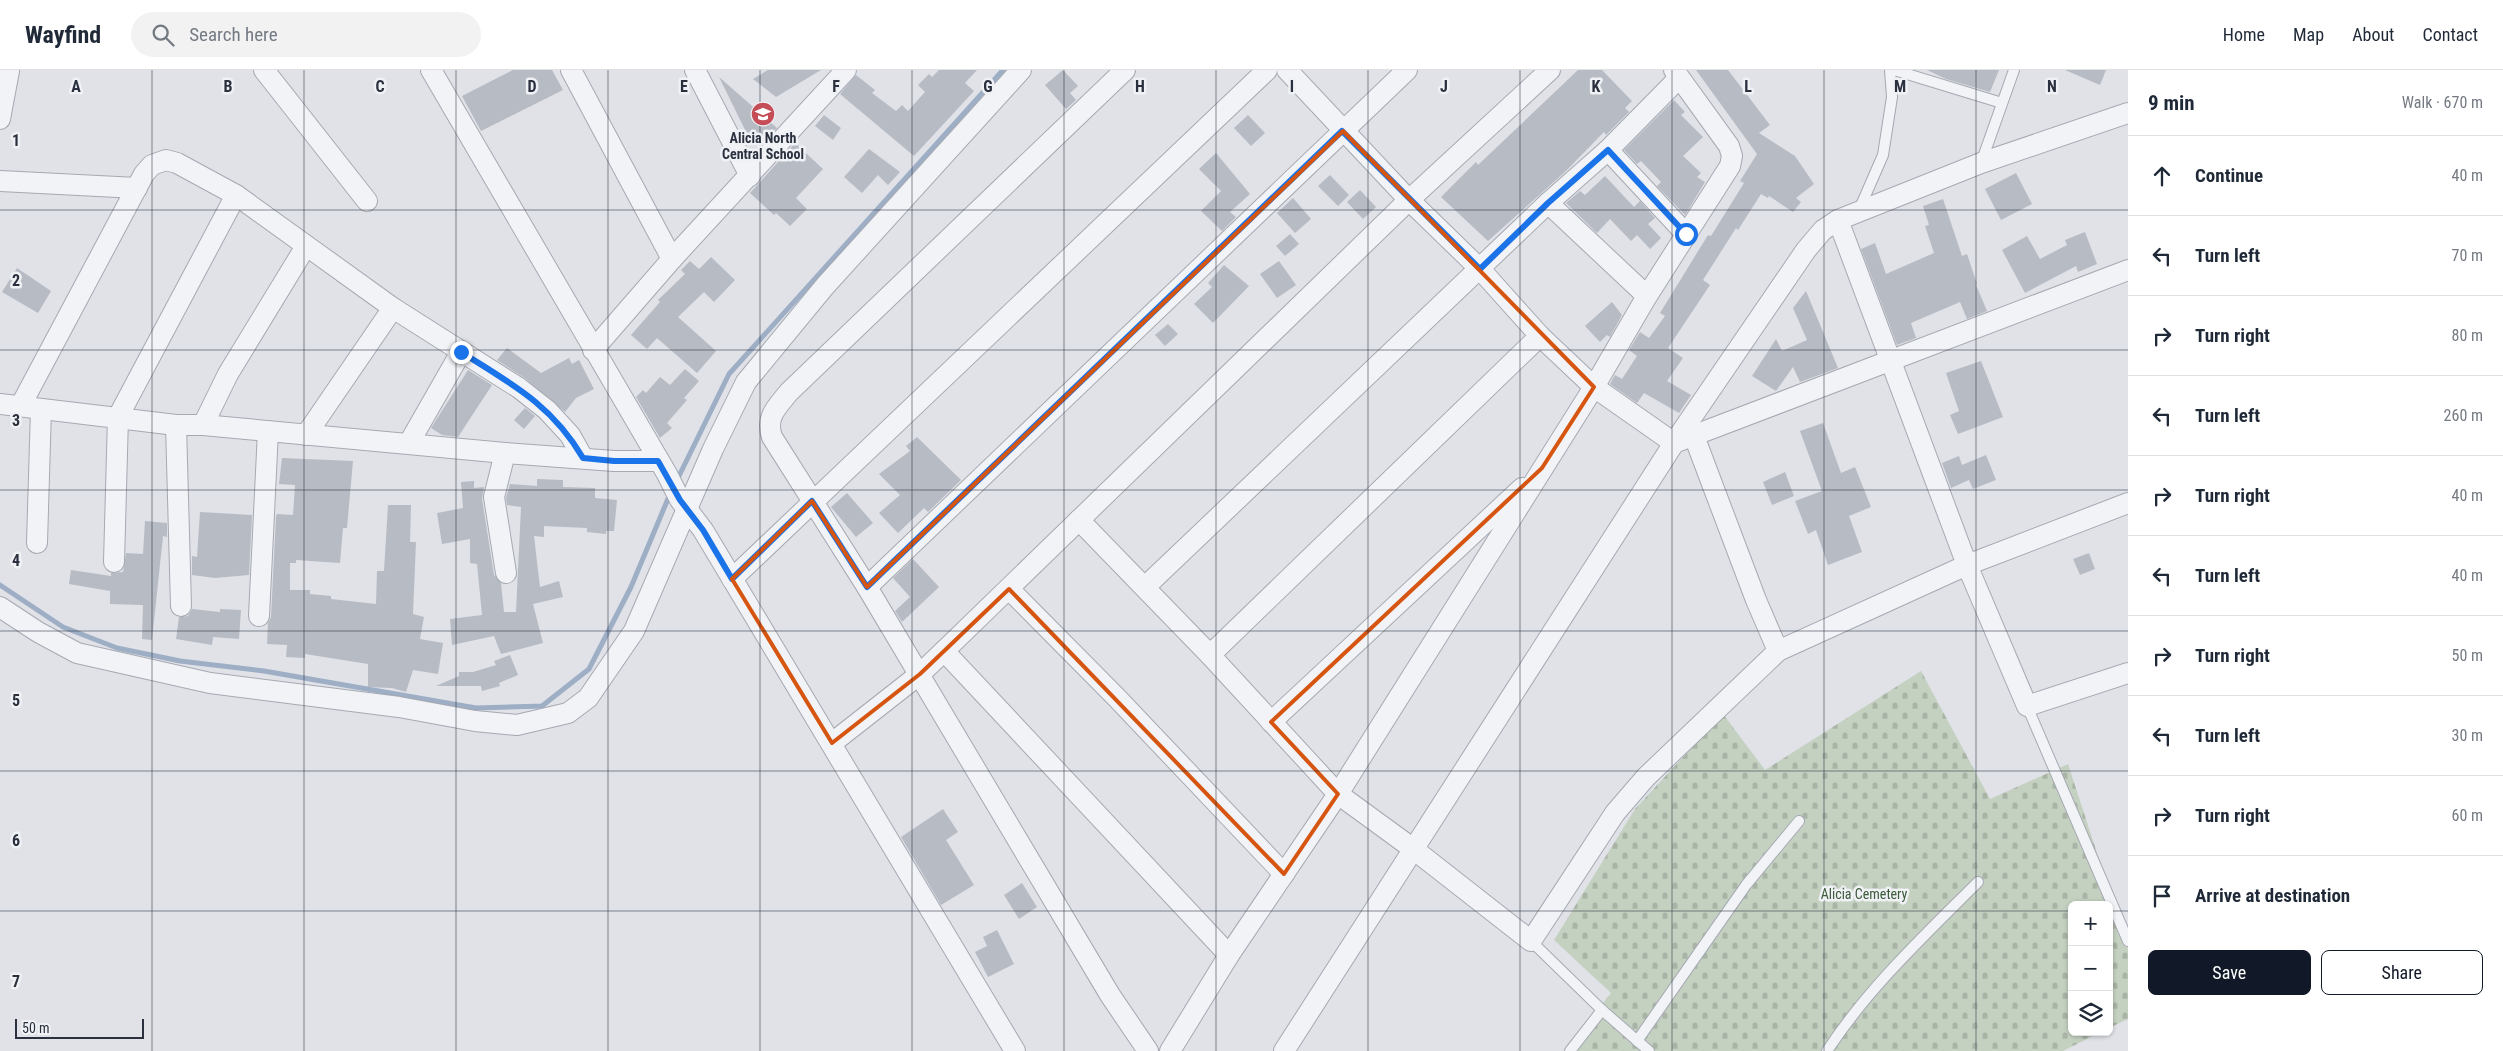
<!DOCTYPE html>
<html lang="en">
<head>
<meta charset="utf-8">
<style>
	body { margin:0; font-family:"Roboto Condensed",sans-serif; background:#f2f2f3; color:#1f2937 }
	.controls { position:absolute; right:15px; bottom:15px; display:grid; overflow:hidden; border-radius:8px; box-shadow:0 1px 4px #0004 }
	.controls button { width:45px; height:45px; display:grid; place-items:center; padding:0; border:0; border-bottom:1px solid #e0e1e3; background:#fff; color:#1f2937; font:25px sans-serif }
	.scale { position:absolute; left:15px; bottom:12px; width:129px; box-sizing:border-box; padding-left:5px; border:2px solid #2a303e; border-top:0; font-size:14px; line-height:18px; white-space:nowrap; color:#2a303e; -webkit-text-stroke:4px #eff1f5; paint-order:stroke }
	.stop { position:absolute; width:15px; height:15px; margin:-11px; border:4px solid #1a73e8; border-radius:50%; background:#fff }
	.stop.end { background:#1a73e8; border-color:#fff; box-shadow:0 1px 5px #0008 }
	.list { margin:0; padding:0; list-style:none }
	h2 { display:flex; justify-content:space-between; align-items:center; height:65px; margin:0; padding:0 20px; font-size:21px }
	h2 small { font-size:16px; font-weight:400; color:#747a83 }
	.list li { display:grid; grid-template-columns:32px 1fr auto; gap:15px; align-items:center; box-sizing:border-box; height:80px; padding:0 20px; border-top:1px solid #e0e1e3 }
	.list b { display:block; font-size:19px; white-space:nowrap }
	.list em { font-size:16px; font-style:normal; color:#747a83 }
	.actions { display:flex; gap:10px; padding:15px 20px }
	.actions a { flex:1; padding:11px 0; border:1px solid #111827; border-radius:8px; text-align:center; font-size:18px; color:#111827 }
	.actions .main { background:#111827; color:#fff }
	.icon { flex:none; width:28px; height:28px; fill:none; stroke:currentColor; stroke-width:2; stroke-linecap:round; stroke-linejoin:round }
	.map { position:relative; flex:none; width:2128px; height:981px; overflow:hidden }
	header { display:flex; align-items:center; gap:30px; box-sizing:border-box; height:70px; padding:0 25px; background:#fff; border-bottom:1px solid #e0e1e3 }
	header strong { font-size:24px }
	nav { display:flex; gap:28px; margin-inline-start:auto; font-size:18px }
	.search { width:350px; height:45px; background:#f2f2f3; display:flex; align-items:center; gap:12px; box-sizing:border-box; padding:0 18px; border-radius:28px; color:#747a83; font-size:19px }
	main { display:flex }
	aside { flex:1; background:#fff }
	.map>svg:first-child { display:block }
	.cemetery { fill:url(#cemetery-stones) }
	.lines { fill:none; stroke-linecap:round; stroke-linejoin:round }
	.stream { stroke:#9daec5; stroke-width:5 }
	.building { fill:#b7bbc4 }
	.service-casing { stroke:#a6a9b2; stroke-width:12 }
	.minor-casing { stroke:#a6a9b2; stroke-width:22 }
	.service { stroke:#f2f3f6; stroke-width:10 }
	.minor { stroke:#f2f3f6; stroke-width:20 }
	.route { stroke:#1a73e8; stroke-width:6 }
	.marked { fill:none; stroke:#d55511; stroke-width:4; stroke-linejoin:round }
	.grid { fill:none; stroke:#2a303e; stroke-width:1; stroke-opacity:0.55 }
	.labels { text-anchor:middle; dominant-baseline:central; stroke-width:5; stroke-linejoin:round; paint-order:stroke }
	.poi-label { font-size:14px; font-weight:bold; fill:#2a303e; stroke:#eff1f5 }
	.park-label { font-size:14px; fill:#3c5938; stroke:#eff1f5 }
	.grid-label { font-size:16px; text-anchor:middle; font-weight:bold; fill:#2a303e; stroke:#eff1f5; stroke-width:5; stroke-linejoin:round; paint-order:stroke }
</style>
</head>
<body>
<header>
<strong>Wayfind</strong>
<div class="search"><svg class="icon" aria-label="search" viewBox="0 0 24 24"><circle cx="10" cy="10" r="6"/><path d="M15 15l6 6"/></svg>Search here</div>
<nav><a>Home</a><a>Map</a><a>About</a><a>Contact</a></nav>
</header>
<main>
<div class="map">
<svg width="2128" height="981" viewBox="0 0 2128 981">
	<defs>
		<pattern id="cemetery-stones" width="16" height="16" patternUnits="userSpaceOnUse" patternTransform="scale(1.25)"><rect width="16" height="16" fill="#c4d1c1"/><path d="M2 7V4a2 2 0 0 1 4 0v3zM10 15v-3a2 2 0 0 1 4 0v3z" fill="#a9b4a7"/></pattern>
	</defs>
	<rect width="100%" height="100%" fill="#e0e2e8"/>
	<polygon class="cemetery" points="1921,601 1990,729 2068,694 2128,878 2128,949 2109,958 2109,835 2072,835 2072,962 2101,962 2063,981 1565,981 1611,923 1554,870 1635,739 1723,644 1765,700"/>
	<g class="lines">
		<g class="stream">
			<polyline points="677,410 729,304 1003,0"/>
			<polyline points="0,515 63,557 117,578 180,591 264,601 476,638 542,636 589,599 631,517 670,424"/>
		</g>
	</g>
	<g class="building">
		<polygon points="513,0 552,0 563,20 481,61 462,26"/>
		<polygon points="768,0 821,0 776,27 753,9"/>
		<polygon points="939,0 977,0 965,13 974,21 914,86 840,24 856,5 875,20 872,23 896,41 902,35 908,41 925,22 918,15 929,4 932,7"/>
		<polygon points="1063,0 1078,16 1070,23 1076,30 1066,39 1045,15"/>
		<polygon points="1578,0 1602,0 1632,31 1625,38 1629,42 1606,65 1604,62 1599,67 1566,101 1488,171 1441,127 1476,92 1478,95"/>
		<polygon points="1696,0 1728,0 1770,55 1759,63 1795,86 1814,114 1796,128 1801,132 1793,142 1769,126 1768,128 1761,124 1738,160 1736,158 1703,210 1710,215 1668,278 1683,288 1667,311 1691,325 1679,343 1644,323 1637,333 1610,314 1615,305 1622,309 1637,286 1629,280 1640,262 1649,268 1665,246 1660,243 1708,165 1711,166 1744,113 1740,111 1757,84"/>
		<polygon points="1927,0 1999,0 1990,22 1946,9"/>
		<polygon points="2065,0 2106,0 2100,15"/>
		<polygon points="719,7 777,58 760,76 749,68"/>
		<polygon points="1674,30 1685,42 1681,45 1703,67 1683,86 1701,103 1697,107 1705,112 1685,145 1657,116 1661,112 1641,91 1637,94 1624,80"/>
		<polygon points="824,45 841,58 833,70 815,56"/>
		<polygon points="1248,45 1265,63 1251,76 1234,58"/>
		<polygon points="795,73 823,99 796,128 807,139 790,156 776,143 774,145 750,123"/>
		<polygon points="869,79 900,102 888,115 878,105 862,123 844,107"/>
		<polygon points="1216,83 1250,124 1230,142 1236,147 1222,161 1201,141 1221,121 1199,99"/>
		<polygon points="2016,103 2032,134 2001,150 1985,119"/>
		<polygon points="1330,105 1349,125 1338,136 1318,116"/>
		<polygon points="1605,106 1634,137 1640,131 1655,148 1648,154 1661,168 1650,179 1637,165 1631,171 1610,149 1597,163 1566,133 1580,121 1585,125"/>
		<polygon points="1360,120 1376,137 1363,149 1347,132"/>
		<polygon points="1293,128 1311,149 1295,163 1277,143"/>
		<polygon points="1943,129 1962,186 1967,184 1977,214 1976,215 1987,241 1967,249 1960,232 1911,253 1916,268 1897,275 1861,179 1875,173 1886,204 1934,183 1925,156 1929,155 1923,136"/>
		<polygon points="2085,162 2097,194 2078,202 2076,196 2025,223 2002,180 2027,166 2040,189 2067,175 2065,170"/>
		<polygon points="1290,164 1299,174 1285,186 1276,176"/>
		<polygon points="711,187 735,210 714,232 704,222 678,247 716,281 697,303 657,268 647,279 631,265 660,232 658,230 685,204 681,200 690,191 699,199"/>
		<polygon points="1279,191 1296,215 1277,228 1260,204"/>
		<polygon points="1224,195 1249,216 1213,253 1194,234 1212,217 1208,213"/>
		<polygon points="17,198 51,221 38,243 2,222"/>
		<polygon points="1806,221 1838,298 1800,312 1793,297 1776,321 1752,306 1776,269 1782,281 1807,270 1793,238"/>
		<polygon points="1612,232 1622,245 1610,267 1607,265 1600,272 1585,256"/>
		<polygon points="1168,254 1178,264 1165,276 1155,265"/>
		<polygon points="507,278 541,303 569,288 572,294 579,290 594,319 576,328 565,342 526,309 497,290"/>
		<polygon points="1981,291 2003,347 1958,364 1950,345 1959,341 1946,303"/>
		<polygon points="685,299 699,311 684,328 687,330 667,353 672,358 660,368 636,327 643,320 646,323 660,307 670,315"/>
		<polygon points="468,300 492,315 458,367 442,365 431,358"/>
		<polygon points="525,338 535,346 524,359 514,350"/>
		<polygon points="1823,353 1841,403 1855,397 1871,437 1849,446 1862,482 1828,495 1816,460 1808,464 1795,431 1822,421 1800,361"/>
		<polygon points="917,367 961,410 928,442 924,438 898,463 879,443 900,425 879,404 910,381 906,376"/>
		<polygon points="1986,385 1996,410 1973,419 1969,410 1951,418 1942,393 1959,386 1962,395"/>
		<polygon points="282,388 353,391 347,458 343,458 340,493 296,490 296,493 290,493 290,520 310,520 310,524 331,526 331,529 376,534 377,501 384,501 388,435 411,435 410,472 416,472 413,544 424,547 420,569 443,573 438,604 413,600 406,622 392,618 368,617 368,594 305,584 305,588 286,587 287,575 267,574 268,553 271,547 276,446 277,444 293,445 295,415 279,414"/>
		<polygon points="1785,402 1794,426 1772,435 1763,412"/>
		<polygon points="537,409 563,410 563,417 595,418 595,428 617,430 614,461 606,461 606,464 587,462 587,458 544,456 544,467 534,466 540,517 559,511 563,527 533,534 543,573 501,584 494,566 452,575 450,549 482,545 477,494 470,493 470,469 442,474 437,443 463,438 461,412 474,411 474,418 484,417 482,429 494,505 501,513 504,542 516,542 521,437 507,435 506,428 510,414 537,416"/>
		<polygon points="847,423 873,453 856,467 831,437"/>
		<polygon points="200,442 252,445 249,505 215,508 192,505 192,486 197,487"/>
		<polygon points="145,451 167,453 167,467 163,466 152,570 142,569 143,535 110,534 110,521 69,514 71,500 111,506 111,503 123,502 126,483 143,484"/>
		<polygon points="2089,483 2095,499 2080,505 2073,489"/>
		<polygon points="913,489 939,517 902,552 895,541 910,527 893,508"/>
		<polygon points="192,539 220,542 220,539 241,540 239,569 213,567 212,575 176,569 179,547 188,546"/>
		<polygon points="510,585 518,605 499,613 500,616 482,621 481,616 436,616 459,606 459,602 473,602 496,595 494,591"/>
		<polygon points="943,739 958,762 946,770 974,815 941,835 901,767"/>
		<polygon points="1022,813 1037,837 1019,849 1004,825"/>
		<polygon points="997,860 1014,894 988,907 975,882 987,876 983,867"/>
	</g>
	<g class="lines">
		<g class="service-casing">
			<g id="service">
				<polyline points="1894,0 2002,33"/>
				<polyline points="1981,93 2014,0"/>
				<polyline points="1859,140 1883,85 1892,27 1890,0"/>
				<polyline points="2027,636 2128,871"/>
				<polyline points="1531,871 1602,940 1649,981"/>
				<polyline points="1637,971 1746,815 1799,751"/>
				<polyline points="1570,981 1602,940"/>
				<path d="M1827,981C1869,917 1925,865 1978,812"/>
			</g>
		</g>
		<g class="minor-casing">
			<g id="minor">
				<polyline points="264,0 367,131"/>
				<polyline points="431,0 667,404 680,430 703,460 1015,981"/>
				<polyline points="571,0 672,189"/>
				<polyline points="695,0 750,106"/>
				<path d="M1125,0L789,322C777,337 765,347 772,367L867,517L1110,925L1148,981"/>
				<polyline points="1287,0 1409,130 1480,199 1540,266 1594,317 1674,373 2128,200"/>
				<polyline points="0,49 9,1"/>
				<polyline points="1608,80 1686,164"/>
				<polyline points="0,111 137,118"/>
				<polyline points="1548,133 1647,226"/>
				<polyline points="1838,150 1967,495 2027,636 2128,603"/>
				<polyline points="593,280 672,189 846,0"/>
				<polyline points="0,334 176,355 203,355 505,383 614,391 658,391"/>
				<polyline points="21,335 144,104 152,95 166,90 177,93 236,125 393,238 519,318 547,340 570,365 583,388"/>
				<polyline points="176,355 181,536"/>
				<polyline points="203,355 228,304 306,176"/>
				<polyline points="306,365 393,238"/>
				<polyline points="1694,366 1756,530 1778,581"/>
				<polyline points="409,373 461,282"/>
				<polyline points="505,383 494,427 506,503"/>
				<polyline points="1079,450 1210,585 1338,724 1412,778 1531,871 1615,743 1646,707 1778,581 1967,495 2128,433"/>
				<polyline points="37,473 41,339"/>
				<polyline points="114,492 118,347 236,125"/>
				<polyline points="732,509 1267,0"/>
				<polyline points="867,517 1407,0"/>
				<polyline points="1145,517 1548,133 1608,80 1679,8"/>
				<polyline points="1009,519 1117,628 1284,804"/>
				<polyline points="0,537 38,562 77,583 210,613 399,637 475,651 517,655 568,643 588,628 634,561 713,379 746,312 825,216 1021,0"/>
				<polyline points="259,546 268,361"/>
				<polyline points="944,581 1229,885"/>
				<polyline points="1210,585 1540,266"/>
				<polyline points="1271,652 1522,418"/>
				<polyline points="832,673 920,604 944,581 1409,130 1550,0"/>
				<polyline points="1170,981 1229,885 1338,724 1594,317 1647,226 1730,96 1732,86 1729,76 1674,0"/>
				<polyline points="1284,981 1674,373 1806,180 1823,160 1838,150 1981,93 2128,43"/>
			</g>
		</g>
		<use href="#service" class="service"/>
		<use href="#minor" class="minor"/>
	</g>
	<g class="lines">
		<path class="route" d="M461,282C512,314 552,335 583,388L614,391H658L680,430L703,460L732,509L812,431L867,517L1342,61L1480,199L1548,133L1608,80L1686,164"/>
	</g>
	<path class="marked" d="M1343,61L1594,317L1542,398L1271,652L1338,724L1284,804L1009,519L920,604L832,673L732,509L812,431L867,517Z"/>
	<path class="grid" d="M152,0V981M304,0V981M456,0V981M608,0V981M760,0V981M912,0V981M1064,0V981M1216,0V981M1368,0V981M1520,0V981M1672,0V981M1824,0V981M1976,0V981M0,140H2128M0,280H2128M0,420H2128M0,561H2128M0,701H2128M0,841H2072M2109,841H2128"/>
	<defs>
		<g id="school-disc" transform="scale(1.25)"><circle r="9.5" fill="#c44d58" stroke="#eff1f5"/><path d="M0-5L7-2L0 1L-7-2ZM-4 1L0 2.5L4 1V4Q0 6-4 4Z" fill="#fff"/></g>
	</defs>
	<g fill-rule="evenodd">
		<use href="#school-disc" x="763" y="44"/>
	</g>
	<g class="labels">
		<g class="poi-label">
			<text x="763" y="68">Alicia North<tspan x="763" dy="16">Central School</tspan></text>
		</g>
		<g class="park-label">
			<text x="1864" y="824">Alicia Cemetery</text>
		</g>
	</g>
	<g class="grid-label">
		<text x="76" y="22">A</text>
		<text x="228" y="22">B</text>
		<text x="380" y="22">C</text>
		<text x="532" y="22">D</text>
		<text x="684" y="22">E</text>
		<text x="836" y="22">F</text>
		<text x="988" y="22">G</text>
		<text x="1140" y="22">H</text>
		<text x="1292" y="22">I</text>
		<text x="1444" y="22">J</text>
		<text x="1596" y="22">K</text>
		<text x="1748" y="22">L</text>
		<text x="1900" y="22">M</text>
		<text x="2052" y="22">N</text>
		<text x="16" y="76">1</text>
		<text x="16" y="216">2</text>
		<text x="16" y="356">3</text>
		<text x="16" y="496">4</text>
		<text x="16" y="636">5</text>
		<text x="16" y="776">6</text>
		<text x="16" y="917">7</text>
	</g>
</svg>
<div class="controls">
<button>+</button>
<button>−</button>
<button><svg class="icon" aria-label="layers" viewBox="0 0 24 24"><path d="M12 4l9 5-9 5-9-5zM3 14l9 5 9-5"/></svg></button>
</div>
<div class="scale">50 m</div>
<div class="stop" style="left:1686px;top:164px"></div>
<div class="stop end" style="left:461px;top:282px"></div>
</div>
<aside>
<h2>9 min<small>Walk · 670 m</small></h2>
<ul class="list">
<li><svg class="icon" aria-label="ahead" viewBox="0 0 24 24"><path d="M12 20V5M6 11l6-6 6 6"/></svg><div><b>Continue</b></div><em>40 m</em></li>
<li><svg class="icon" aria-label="left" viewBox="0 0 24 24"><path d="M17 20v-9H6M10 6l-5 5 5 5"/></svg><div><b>Turn left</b></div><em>70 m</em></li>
<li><svg class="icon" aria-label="right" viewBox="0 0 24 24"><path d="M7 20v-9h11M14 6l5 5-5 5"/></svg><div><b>Turn right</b></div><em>80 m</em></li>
<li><svg class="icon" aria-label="left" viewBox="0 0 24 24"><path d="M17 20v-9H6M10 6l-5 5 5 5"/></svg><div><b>Turn left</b></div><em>260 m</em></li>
<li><svg class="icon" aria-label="right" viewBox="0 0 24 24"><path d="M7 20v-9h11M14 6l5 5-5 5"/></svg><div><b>Turn right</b></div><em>40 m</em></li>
<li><svg class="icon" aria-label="left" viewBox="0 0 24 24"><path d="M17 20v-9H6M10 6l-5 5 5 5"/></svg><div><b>Turn left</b></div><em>40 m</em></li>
<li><svg class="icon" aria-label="right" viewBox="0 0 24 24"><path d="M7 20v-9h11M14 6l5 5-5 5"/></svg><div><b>Turn right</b></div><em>50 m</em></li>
<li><svg class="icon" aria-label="left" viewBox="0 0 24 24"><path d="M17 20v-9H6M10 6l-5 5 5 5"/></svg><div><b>Turn left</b></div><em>30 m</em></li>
<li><svg class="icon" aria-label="right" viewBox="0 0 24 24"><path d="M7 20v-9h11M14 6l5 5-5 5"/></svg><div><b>Turn right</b></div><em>60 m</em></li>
<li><svg class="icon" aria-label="arrive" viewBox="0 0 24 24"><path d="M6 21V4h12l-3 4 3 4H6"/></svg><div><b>Arrive at destination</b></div></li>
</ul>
<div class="actions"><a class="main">Save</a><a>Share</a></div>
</aside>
</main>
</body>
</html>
